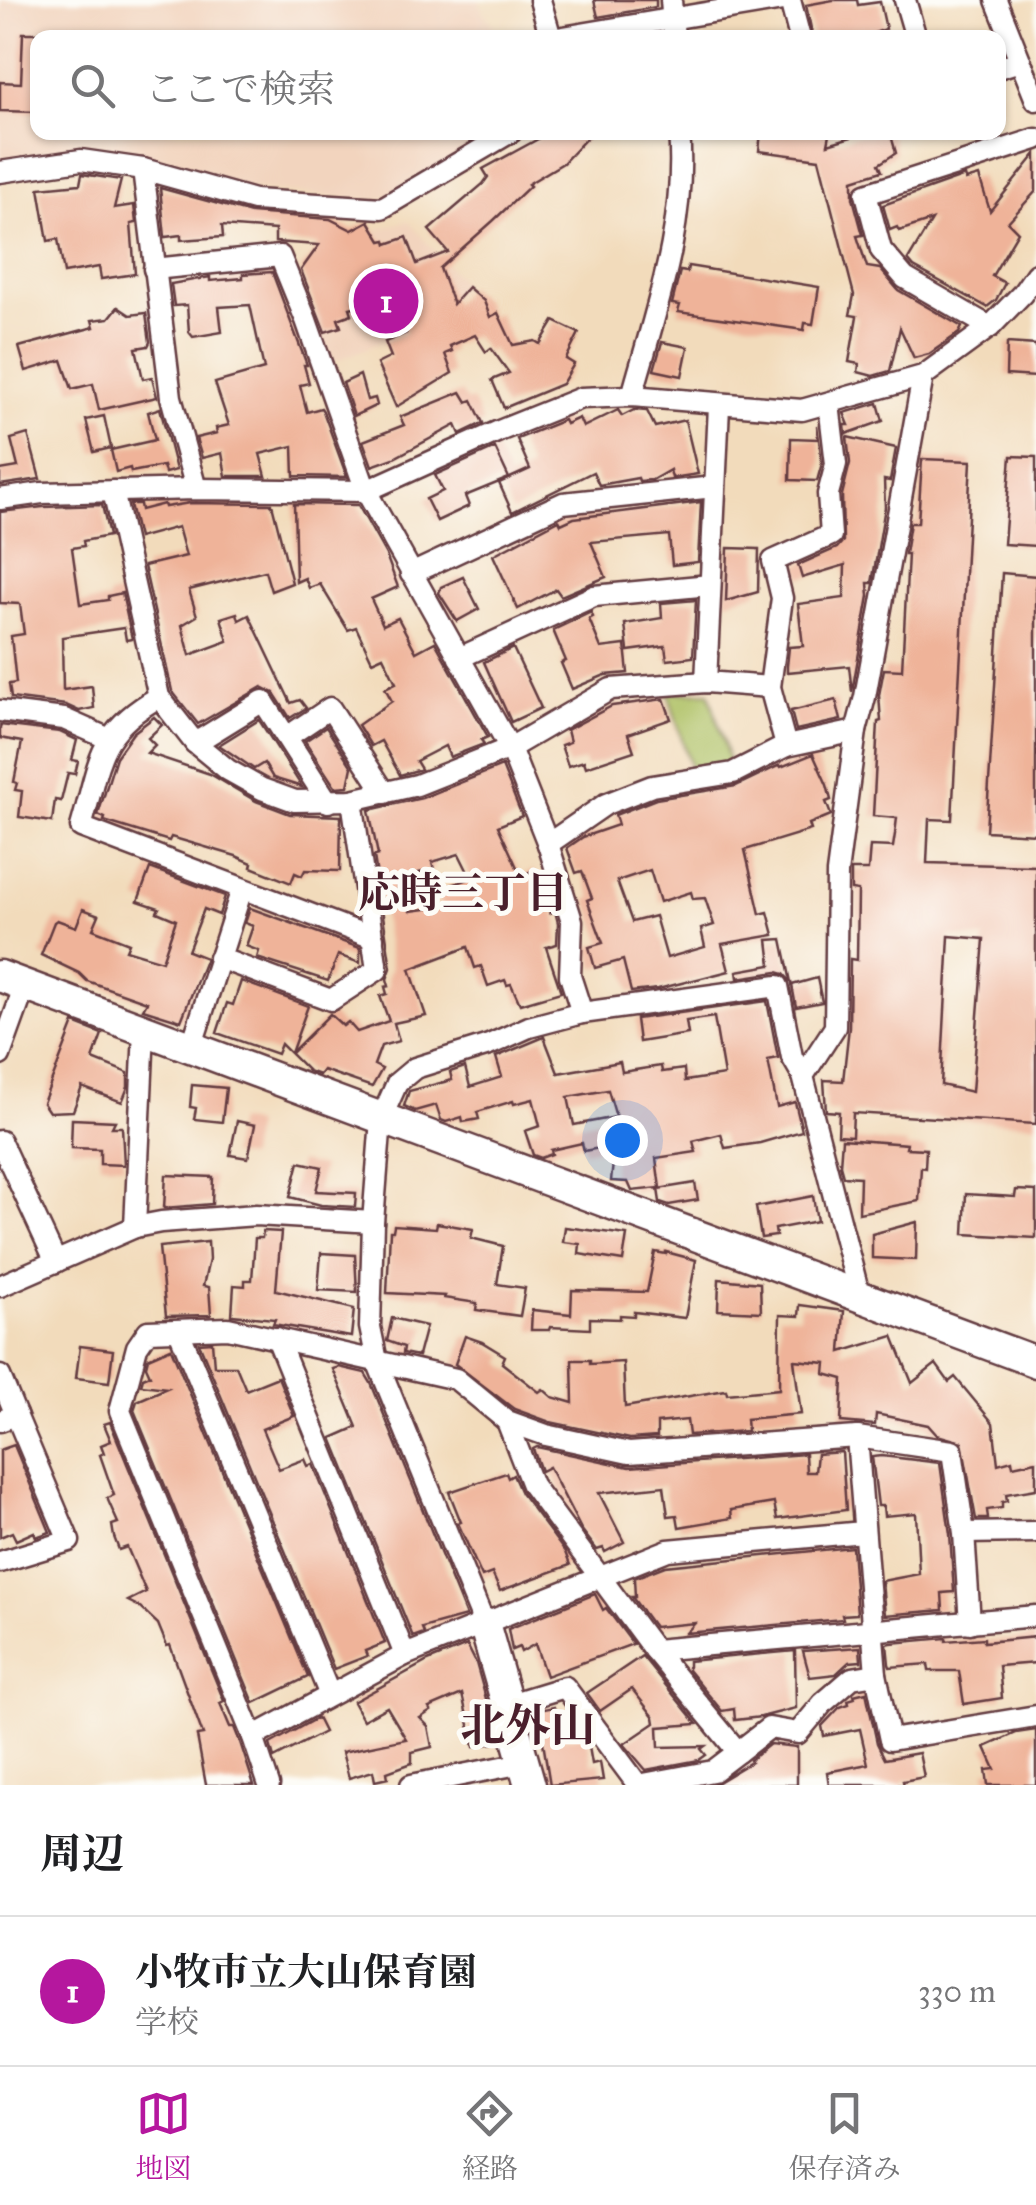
<!DOCTYPE html>
<html lang="ja">
<head>
<meta charset="utf-8">
<style>
	body { margin:0; font-family:"IM FELL Great Primer","Noto Serif JP",serif; background:#f6f6f6; color:#202124 }
	.you { position:absolute; left:622px; top:1140px; width:35px; height:35px; margin:-25px; border:8px solid #fff; border-radius:50%; background:#1a73e8; box-shadow:0 0 0 15px #1a73e833 }
	.badge { display:grid; place-items:center; width:65px; height:65px; border-radius:50%; background:#b5179e; color:#fff; font-size:32px; font-weight:700 }
	.pin { position:absolute; translate:-50% -50%; border:5px solid #fff; box-shadow:0 2px 10px #0006 }
	.list { margin:0; padding:0; list-style:none }
	h2 { display:flex; justify-content:space-between; align-items:center; height:130px; margin:0; padding:0 40px; font-size:42px }
	h2 small { font-size:32px; font-weight:400; color:#757577 }
	.list li { display:grid; grid-template-columns:65px 1fr auto; gap:30px; align-items:center; box-sizing:border-box; height:150px; padding:0 40px; border-top:2px solid #e0e0e0 }
	.list b { display:block; font-size:38px; white-space:nowrap }
	.list p { margin:0; font-size:32px; white-space:nowrap; color:#757577 }
	.list em { font-size:32px; font-style:normal; color:#757577 }
	.icon { flex:none; width:55px; height:55px; fill:none; stroke:currentColor; stroke-width:2; stroke-linecap:round; stroke-linejoin:round }
	.map { position:relative; flex:none; width:1036px; height:1785px; overflow:hidden }
	.search { position:absolute; background:#fff; box-shadow:0 2px 8px #0004; left:30px; right:30px; top:30px; height:110px; display:flex; align-items:center; gap:25px; box-sizing:border-box; padding:0 35px; border-radius:20px; color:#757577; font-size:38px }
	.sheet { height:280px; background:#fff }
	nav { display:flex; justify-content:space-around; align-items:center; box-sizing:border-box; height:140px; border-top:2px solid #e0e0e0; background:#fff; font-size:28px; color:#757577 }
	nav a { display:grid; justify-items:center; gap:5px }
	nav .on { color:#b5179e }
	.map>svg:first-child { display:block }
	.built { fill:#f2d4be }
	.green { fill:#afc165; stroke:#7c7048; stroke-width:2.5 }
	.building { fill:#efb399; fill-rule:evenodd }
	.lines { fill:none; stroke-linecap:round; stroke-linejoin:round }
	.street-casing { stroke:#633b41; stroke-width:25 }
	.secondary-casing { stroke:#633b41; stroke-width:35 }
	.street { stroke:#fff; stroke-width:20 }
	.secondary { stroke:#fff; stroke-width:30 }
	.labels { text-anchor:middle; dominant-baseline:central; stroke-width:10; stroke-linejoin:round; paint-order:stroke }
	.neighbourhood-label { font-size:42px; font-weight:bold; fill:#4a1f2b; stroke:#fdfcf7 }
	.quarter-label { font-size:45px; font-weight:bold; fill:#4a1f2b; stroke:#fdfcf7 }
</style>
</head>
<body>
<div class="map">
<svg width="1036" height="1785" viewBox="0 0 1036 1785">
	<rect width="100%" height="100%" fill="#fdfcf7"/>
	<filter id="ink" filterUnits="userSpaceOnUse"><feTurbulence type="fractalNoise" baseFrequency=".01" numOctaves="2"/><feDisplacementMap in="SourceGraphic" scale="20" xChannelSelector="R" yChannelSelector="G"/><feConvolveMatrix kernelMatrix="1 2 1 2 8 2 1 2 1" color-interpolation-filters="sRGB"/></filter>
	<filter id="wash" filterUnits="userSpaceOnUse"><feTurbulence type="fractalNoise" baseFrequency=".0048" numOctaves="4" result="noise"/><feDisplacementMap in="SourceGraphic" scale="40" xChannelSelector="R" yChannelSelector="G"/><feGaussianBlur stdDeviation="2.25" result="paint"/><feColorMatrix in="noise" values="0 0 0 0 0 0 0 0 0 0 0 0 0 0 0 0 0 1.4 0 .05"/><feComposite in="paint" operator="in"/></filter>
	<g filter="url(#wash)">
		<rect width="100%" height="100%" fill="#f2dbbb"/>
		<g class="built">
			<polygon points="0,0 479,0 483,12 501,37 38,38 38,132 496,133 383,198 374,200 239,188 141,158 0,167"/>
			<polygon points="408,221 464,285 432,322 328,364 311,317 373,231"/>
		</g>
		<polygon class="green" points="709,692 731,768 693,775 668,693"/>
		<g id="blocks">
			<g class="building">
				<polygon points="594,0 656,0 656,7 598,17"/>
				<polygon points="833,0 857,0 858,5 880,2 886,29 860,38 813,38 806,5"/>
				<polygon points="23,33 38,33 38,112 0,111 0,82 21,83"/>
				<polygon points="535,132 592,132 563,163 528,184 530,186 493,221 440,268 453,304 468,287 484,301 490,317 498,313 513,345 535,341 540,344 554,321 579,333 566,359 574,364 562,384 504,408 492,380 509,373 491,348 486,352 475,335 450,346 452,351 445,354 452,373 396,407 377,364 391,357 385,342 406,333 389,287 355,299 358,306 350,308 352,314 338,319 341,327 325,332 301,270 319,245 275,242 275,230 222,226 223,237 181,240 181,235 165,237 160,188 251,213 330,219 352,230 369,221 381,241 386,240 387,244 407,237 417,264 448,252 429,230 483,184 488,177 483,169 538,139"/>
				<polygon points="761,132 830,134 828,144 858,135 890,132 896,153 879,164 882,171 853,180 853,198 863,235 857,236 867,267 880,269 898,290 962,327 959,333 929,354 914,358 900,328 890,371 873,376 858,372 859,364 849,362 857,316 850,315 854,295 819,159 759,151"/>
				<polygon points="1036,154 1036,191 1008,222 1018,232 992,276 1005,283 996,300 987,307 914,267 908,260 932,220 899,231 897,227 890,230 883,205 965,176 966,180 979,176 990,211"/>
				<polygon points="82,174 121,180 114,208 134,205 136,223 131,224 135,274 101,279 99,267 64,273 58,239 48,241 39,188 80,184"/>
				<polygon points="688,266 819,287 813,324 805,323 804,330 678,312 680,305 672,304 680,271 687,272"/>
				<polygon points="272,272 307,365 304,365 309,383 300,385 307,412 321,408 323,411 347,477 294,476 293,446 260,454 266,476 226,476 222,453 202,458 196,438 217,433 216,428 229,425 215,383 264,369 250,305 219,307 222,332 193,337 189,332 187,305 174,306 171,284 210,277 210,281 243,278 243,274"/>
				<polygon points="118,307 130,315 146,313 150,342 148,346 136,348 143,379 152,377 157,397 99,410 93,384 72,389 62,360 26,371 19,347 94,327 92,320 109,318"/>
				<polygon points="662,342 688,347 682,376 654,370"/>
				<polygon points="1007,343 1036,345 1036,377 1006,375"/>
				<polygon points="360,375 367,400 375,398 377,405 354,416 343,383"/>
				<polygon points="461,392 467,402 472,400 483,423 460,434 456,425 394,458 372,466 363,441 404,425 400,417"/>
				<polygon points="878,403 883,421 846,434 845,425 849,425 844,413"/>
				<polygon points="160,408 176,470 165,473 163,466 131,472 130,468 116,472 111,450 155,440 148,412"/>
				<polygon points="618,410 622,416 634,410 647,411 655,427 685,420 698,474 672,478 670,470 652,480 639,481 638,478 599,485 593,472 512,512 499,483 530,469 517,439 564,420 566,424 579,418 583,427"/>
				<polygon points="104,416 111,448 94,452 86,420"/>
				<polygon points="817,425 822,463 817,481 790,480 791,438 818,439"/>
				<polygon points="28,434 40,479 0,485 0,470 18,467 11,439"/>
				<polygon points="847,437 896,448 890,481 884,480 885,507 872,583 868,583 869,596 852,692 849,666 787,672 787,666 789,647 803,646 798,604 844,598 845,565 802,578 798,565 837,548 843,541 842,495 850,463"/>
				<polygon points="495,448 509,478 465,496 469,506 437,521 426,499 443,491 435,475"/>
				<polygon points="1011,456 1036,457 1036,546 1004,544"/>
				<path d="M922,459L971,461L952,820L929,819L927,863L1036,866V1124L853,1113L852,1136L838,1135L839,1112L826,1111L824,1080L843,1081L849,1027L850,959L857,960L858,891L851,890V870H868L870,846L893,847L895,834L897,818L873,816L878,722L881,721L879,695L884,669L902,670L908,554H905L910,523H918ZM949,936L984,939L972,1092L941,1085Z"/>
				<polygon points="701,502 698,562 672,565 669,535 591,542 606,577 561,596 556,589 518,609 493,555 559,520 561,524 574,518"/>
				<polygon points="190,503 272,504 292,583 271,591 265,571 189,590 197,616 182,625 190,655 228,641 221,618 237,613 239,620 249,615 291,703 300,700 306,708 290,718 274,693 262,687 198,724 172,691 144,566 186,556 178,527 138,538 130,504 140,504 141,510 164,504 165,507"/>
				<polygon points="294,504 358,505 386,555 398,587 371,599 383,625 398,618 416,652 435,642 488,737 481,740 484,744 450,757 445,746 416,761 421,769 400,775 381,741 371,746 358,725 392,701 385,688 396,683 383,656 372,661 356,627 348,630 320,584 309,588 305,578 296,582"/>
				<polygon points="102,505 109,536 83,541 84,546 72,548 80,604 108,600 108,596 122,593 132,639 126,640 124,628 62,637 63,690 92,686 94,708 79,711 66,705 11,698 9,684 16,683 11,636 24,634 20,604 0,603 0,512 43,507"/>
				<polygon points="728,548 759,549 758,592 726,601"/>
				<polygon points="1002,573 1036,576 1036,834 986,831"/>
				<polygon points="463,577 479,609 457,621 439,593 441,587"/>
				<polygon points="696,600 693,657 667,660 665,646 628,651 625,624 662,618 661,603"/>
				<polygon points="591,612 593,617 589,619 601,648 625,645 628,673 605,675 572,689 561,663 566,661 553,630"/>
				<polygon points="513,648 541,708 511,722 484,662"/>
				<polygon points="664,699 671,719 628,734 634,751 586,767 584,761 568,766 561,745 570,742 567,730 612,706"/>
				<polygon points="836,700 841,720 796,730 791,711"/>
				<polygon points="154,717 162,725 148,738 155,745 147,753 210,774 256,801 290,814 341,816 340,871 305,870 302,876 295,873 291,883 251,867 252,863 236,856 171,837 169,841 104,821 105,818 98,815 116,757 133,733"/>
				<polygon points="259,720 302,787 273,778 264,763 254,769 219,745"/>
				<polygon points="0,725 60,732 77,740 72,760 78,761 75,774 68,773 61,801 55,800 52,822 19,817 22,791 15,790 17,783 14,782 22,742 0,738"/>
				<polygon points="326,727 352,767 348,786 335,787 305,741"/>
				<path d="M813,754L827,785L831,800L826,802L831,815L809,824L811,830L745,850L760,914L768,912L774,935L722,944L729,971L658,989L631,992L623,960L595,968L589,947L603,943L587,900L592,898L582,871L576,873L567,848L583,837L618,825L615,815L656,799L736,786L780,765L781,767ZM650,870L660,902L691,892L693,899L705,898L714,925L701,929L705,947L667,958L655,916L632,922L617,881Z"/>
				<path d="M502,766L522,816L498,826L521,876L534,870L550,913L555,911L558,923L557,944L546,947L561,992L520,1004L511,984L507,985L505,980L488,986L481,966L475,968L468,947L410,969L426,1016L394,1023L399,1041L381,1046L374,1065L382,1069L372,1087L323,1070L319,1075L308,1071L281,1044L277,1054L217,1033L227,1003L233,1005L241,981L308,1006L291,1053L330,1014L343,1026L348,1022L357,1032L389,1021L380,996L387,994L385,987L389,986L387,979L391,968L374,856L378,855L369,810L422,798ZM459,854L471,878L436,891L441,907L410,911L409,906L401,907L396,879L434,869L432,862Z"/>
				<polygon points="150,868 225,896 219,915 204,909 188,951 206,958 181,1021 143,1009 147,1002 87,981 79,973 41,955 54,922 57,920 76,927 83,909 99,915 93,929 129,943 126,950 162,961 176,920 157,912 159,908 138,901"/>
				<polygon points="250,908 360,948 360,963 338,955 328,981 257,958 259,951 246,946 253,926 245,923"/>
				<polygon points="782,939 791,982 784,974 777,972 738,978 737,971 771,965 768,940"/>
				<polygon points="817,978 822,1002 796,1007 792,985"/>
				<path d="M767,1001L778,1058L768,1060L777,1107L795,1102L802,1131L760,1143L725,1148L721,1134L693,1141L696,1152L656,1158L660,1188L632,1191L628,1182L611,1181L615,1145L584,1151L582,1143L551,1150L552,1154L541,1158L533,1155L525,1131L540,1126L533,1099L514,1104L513,1101L477,1112L479,1119L463,1122L462,1117L446,1122L441,1120L436,1105L415,1111L404,1106L409,1091L452,1080L450,1072L465,1067L470,1087L502,1077L496,1057L544,1037L558,1073L620,1062L622,1072L661,1066L662,1072L684,1069L685,1081L724,1075L714,1017L686,1021L688,1034L639,1042L636,1019ZM608,1090L616,1117L574,1125L568,1097Z"/>
				<polygon points="74,1023 102,1034 93,1059 128,1073 128,1087 122,1102 82,1087 73,1111 49,1112 43,1103"/>
				<polygon points="192,1085 226,1088 222,1122 194,1119 196,1108 190,1107"/>
				<polygon points="72,1119 115,1121 112,1127 122,1127 124,1165 100,1164 100,1149 71,1148"/>
				<polygon points="237,1121 255,1125 248,1158 230,1155"/>
				<polygon points="842,1139 907,1144 906,1148 926,1149 925,1168 921,1167 919,1201 859,1213 860,1177 843,1176 840,1165"/>
				<polygon points="299,1162 322,1167 316,1191 356,1193 355,1207 321,1205 290,1197"/>
				<polygon points="166,1175 213,1177 212,1204 164,1208"/>
				<polygon points="695,1183 698,1200 669,1205 660,1202 658,1189"/>
				<polygon points="1016,1190 1036,1191 1036,1238 964,1234 966,1194 1015,1197"/>
				<polygon points="813,1196 817,1221 775,1229 776,1236 761,1238 756,1207"/>
				<polygon points="917,1222 916,1260 872,1258 872,1234"/>
				<polygon points="437,1223 473,1229 471,1238 503,1246 497,1284 525,1288 520,1316 476,1310 477,1303 444,1298 445,1296 387,1293 390,1231 393,1231 394,1225 436,1228"/>
				<polygon points="565,1227 627,1235 623,1261 579,1254 580,1244 563,1242"/>
				<polygon points="263,1231 281,1232 276,1290 354,1309 351,1337 273,1324 275,1319 232,1315 234,1285 245,1286 245,1280 252,1280 255,1238 262,1238"/>
				<polygon points="208,1242 209,1260 203,1286 209,1287 211,1315 166,1316 159,1247"/>
				<polygon points="655,1252 666,1254 666,1252 696,1260 685,1318 634,1312 634,1316 620,1315 620,1319 590,1318 590,1329 550,1327 549,1330 531,1330 532,1310 571,1314 572,1290 647,1292"/>
				<polygon points="321,1253 355,1255 357,1292 318,1290"/>
				<polygon points="719,1279 760,1283 761,1312 718,1310"/>
				<polygon points="800,1305 844,1311 841,1352 893,1336 912,1383 936,1364 949,1382 955,1377 993,1423 998,1464 1012,1460 1013,1466 1036,1461 1036,1489 1006,1494 1007,1501 1002,1502 1002,1508 987,1510 988,1519 976,1519 962,1442 937,1435 928,1425 876,1414 875,1425 841,1422 843,1379 825,1374 826,1363 794,1360 801,1414 746,1419 747,1431 689,1435 687,1420 657,1423 657,1437 630,1439 550,1422 514,1409 455,1364 465,1336 482,1342 505,1356 502,1363 539,1392 543,1389 552,1397 573,1403 572,1360 590,1360 590,1364 623,1362 625,1407 726,1390 727,1394 779,1389 780,1315 799,1316"/>
				<polygon points="392,1318 426,1326 418,1356 403,1353 404,1347 387,1341"/>
				<polygon points="212,1342 214,1366 236,1366 246,1390 278,1377 294,1416 262,1429 279,1469 305,1459 308,1466 313,1464 385,1643 365,1651 367,1656 334,1669 199,1343"/>
				<polygon points="80,1346 113,1350 109,1382 76,1378"/>
				<polygon points="171,1348 308,1677 254,1703 134,1410 137,1401 167,1388 141,1385 143,1378 150,1375 146,1366 148,1358"/>
				<polygon points="339,1367 365,1373 371,1383 466,1616 422,1628 424,1633 413,1637 332,1438 357,1427 333,1369"/>
				<polygon points="110,1422 224,1701 220,1703 230,1727 234,1727 240,1742 254,1785 206,1785 197,1736 203,1735 170,1645 167,1646 158,1624 140,1607 128,1601 146,1592 127,1547 119,1550 114,1537 112,1525 118,1523 107,1498 114,1495 100,1455 104,1453 101,1445 111,1441 104,1424"/>
				<polygon points="14,1445 50,1532 36,1537 34,1532 16,1540 12,1532 0,1537 0,1450"/>
				<polygon points="537,1447 629,1467 805,1454 806,1472 815,1472 817,1454 842,1452 846,1510 777,1519 774,1503 731,1510 732,1518 679,1527 677,1515 668,1516 664,1486 599,1493 624,1542 605,1552 603,1548 597,1550 581,1529 549,1467 541,1471 533,1449"/>
				<polygon points="882,1456 940,1463 950,1534 954,1592 942,1593 943,1610 885,1615 882,1581 919,1574 916,1513 884,1516 883,1506 878,1506 872,1457"/>
				<polygon points="506,1473 508,1478 513,1475 521,1493 565,1552 570,1565 500,1591 492,1573 482,1577 458,1523 461,1522 449,1492"/>
				<polygon points="852,1547 857,1614 842,1615 843,1619 686,1633 695,1623 654,1627 632,1597 635,1597 634,1578 665,1566"/>
				<polygon points="595,1594 603,1610 606,1608 633,1644 546,1676 535,1644 521,1652 519,1647 512,1650 508,1629"/>
				<polygon points="1036,1637 1036,1663 999,1666 1002,1698 964,1704 959,1671 929,1671 928,1664 890,1667 889,1664 887,1644 891,1643 946,1638 946,1641 984,1638 984,1642"/>
				<polygon points="467,1645 476,1663 498,1742 474,1747 462,1694 429,1708 431,1711 420,1718 428,1726 432,1747 412,1752 412,1763 387,1772 388,1778 375,1781 373,1771 349,1778 342,1752 406,1739 387,1707 363,1720 353,1702 428,1661"/>
				<polygon points="860,1647 861,1661 849,1662 836,1674 810,1677 803,1651"/>
				<polygon points="795,1651 796,1708 761,1717 735,1720 734,1709 722,1711 688,1670 688,1661"/>
				<polygon points="642,1656 697,1724 658,1727 659,1747 705,1746 701,1749 706,1755 699,1760 646,1770 624,1744 655,1723 654,1717 632,1689 600,1711 587,1693"/>
				<polygon points="866,1692 877,1743 885,1759 919,1753 924,1777 903,1781 904,1785 829,1785 827,1772 868,1764 860,1729 824,1736 822,1726 840,1707 849,1704 848,1700 855,1698 854,1695"/>
				<polygon points="554,1707 561,1739 583,1735 588,1741 592,1764 600,1762 603,1780 550,1785 542,1736 536,1737 529,1712"/>
				<polygon points="317,1718 324,1732 274,1758 270,1744"/>
				<polygon points="1036,1730 1036,1785 988,1785 986,1770 995,1769 985,1747 1016,1733"/>
				<polygon points="770,1744 797,1747 797,1785 713,1785 751,1762 750,1760"/>
			</g>
		</g>
	</g>
	<g filter="url(#ink)">
		<use href="#blocks" fill-opacity="0" stroke="#633b41" stroke-width="2.5"/>
		<g class="lines">
			<g class="street-casing">
				<g id="street">
					<polyline points="540,0 551,38"/>
					<polyline points="671,0 674,38"/>
					<polyline points="790,0 800,38"/>
					<polyline points="905,0 916,38"/>
					<polyline points="996,0 1036,100"/>
					<polyline points="557,38 783,0"/>
					<polyline points="998,68 1020,61"/>
					<polyline points="143,169 171,397 196,489"/>
					<polyline points="0,172 81,160 143,169 254,200 382,208 511,132"/>
					<polyline points="154,269 280,256 306,320 366,491 510,748 548,844 572,921 570,976 582,1013 529,1027 489,1045 415,1068 397,1083 381,1119 373,1222 370,1327 377,1361 484,1623"/>
					<polyline points="990,327 905,278 881,250 866,194 1036,139"/>
					<path d="M632,396C656,309 687,223 679,132"/>
					<polyline points="113,491 159,697 195,743 228,770 262,789 295,801 352,800 417,785 510,748 611,689 706,682 770,687"/>
					<polyline points="0,499 42,493 196,489 366,491 499,431 581,398 632,396 802,410 923,376 990,327 1022,294 1036,274"/>
					<polyline points="411,574 563,503 714,487"/>
					<polyline points="459,658 594,596 710,585"/>
					<polyline points="706,682 719,406"/>
					<path d="M159,697C96,732 100,763 81,827L373,938"/>
					<polyline points="0,711 64,719 107,738"/>
					<polyline points="287,737 330,708 385,793"/>
					<polyline points="195,743 263,701 328,802"/>
					<polyline points="786,746 770,687 782,598 773,561 831,535 828,494 836,464 829,404"/>
					<polyline points="548,844 606,804 652,786 733,773 786,746 856,731"/>
					<polyline points="219,958 331,1000 377,970 352,800"/>
					<polyline points="582,1013 778,986 792,1057 803,1076"/>
					<polyline points="191,1048 242,889"/>
					<polyline points="0,1055 25,986"/>
					<polyline points="0,1141 56,1262"/>
					<polyline points="135,1227 144,1030"/>
					<polyline points="0,1286 135,1227 161,1222 256,1215 373,1222"/>
					<polyline points="860,1298 803,1076 835,1027 837,873 856,731 865,697 923,376"/>
					<polyline points="179,1331 329,1693"/>
					<polyline points="277,1338 405,1655"/>
					<polyline points="0,1376 16,1415"/>
					<polyline points="0,1421 16,1415 69,1541 0,1562"/>
					<polyline points="507,1421 532,1485 654,1650 738,1752 769,1728 798,1733 823,1703 852,1678 876,1674"/>
					<polyline points="857,1437 876,1674 890,1740 1036,1716"/>
					<polyline points="964,1533 1036,1532"/>
					<polyline points="654,1650 1036,1616"/>
					<polyline points="506,1705 565,1687 638,1785 713,1771 738,1752"/>
					<polyline points="253,1737 405,1655 668,1550 863,1532"/>
					<polyline points="269,1785 253,1737 120,1411 137,1347 148,1331 228,1328 456,1379 507,1421 546,1435 629,1453 857,1437 952,1451 964,1533 970,1623"/>
					<polyline points="411,1785 523,1763"/>
				</g>
			</g>
			<g class="secondary-casing">
				<g id="secondary">
					<polyline points="0,976 1036,1362"/>
					<polyline points="484,1623 530,1785"/>
				</g>
			</g>
			<use href="#street" class="street"/>
			<use href="#secondary" class="secondary"/>
		</g>
	</g>
	<g class="labels">
		<g class="neighbourhood-label">
			<text x="463" y="893">応時三丁目</text>
		</g>
		<g class="quarter-label">
			<text x="528" y="1725">北外山</text>
		</g>
	</g>
</svg>
<div class="you"></div>
<div class="pin badge" style="left:386px;top:301px">1</div>
<div class="search"><svg class="icon" aria-label="search" viewBox="0 0 24 24"><circle cx="10" cy="10" r="6"/><path d="M15 15l6 6"/></svg>ここで検索</div>
</div>
<section class="sheet">
<h2>周辺<small></small></h2>
<ul class="list">
<li><span class="badge">1</span><div><b>小牧市立大山保育園</b><p>学校</p></div><em>330 m</em></li>
</ul>
</section>
<nav>
<a class="on"><svg class="icon" aria-label="map" viewBox="0 0 24 24"><path d="M3 6l6-2 6 2 6-2v14l-6 2-6-2-6 2zM9 4v14M15 6v14"/></svg>地図</a>
<a><svg class="icon" aria-label="directions" viewBox="0 0 24 24"><path d="M12 3l9 9-9 9-9-9zM9 14v-3h6M13 9l2 2-2 2"/></svg>経路</a>
<a><svg class="icon" aria-label="saved" viewBox="0 0 24 24"><path d="M7 4h10v16l-5-4-5 4z"/></svg>保存済み</a>
</nav>
</body>
</html>
